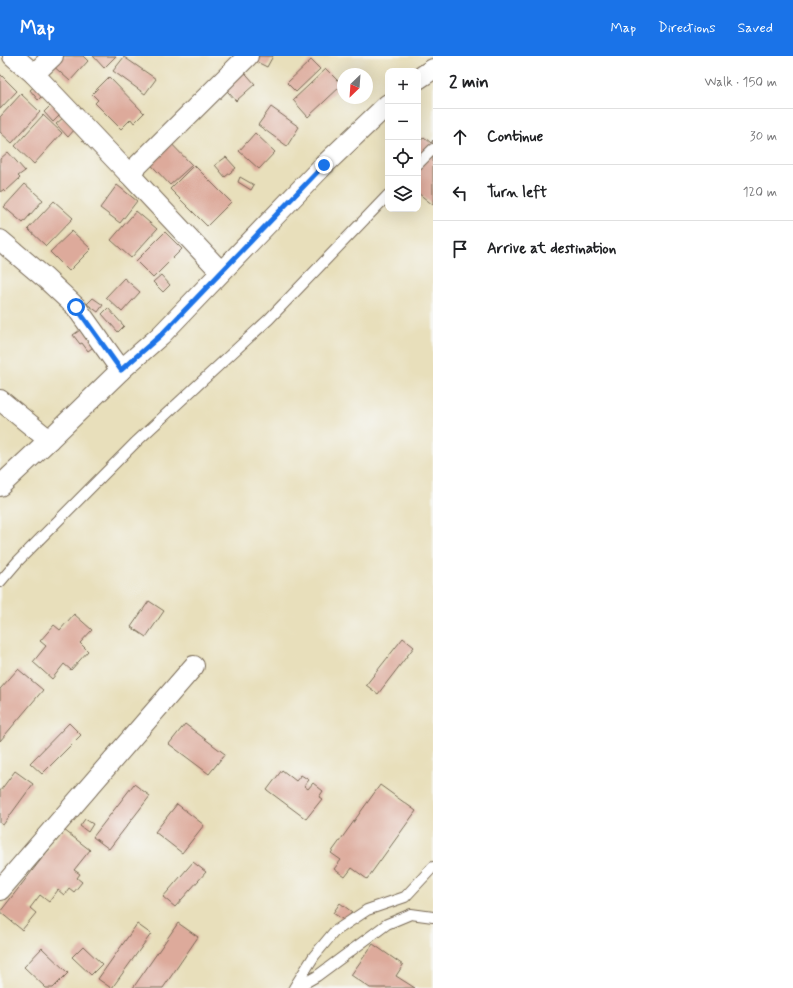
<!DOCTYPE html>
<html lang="en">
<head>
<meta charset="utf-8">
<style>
	body { margin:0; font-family:Mynerve,sans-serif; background:#f2f2f2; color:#202124 }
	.controls { position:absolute; right:12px; top:12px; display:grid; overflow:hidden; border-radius:8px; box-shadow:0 4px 16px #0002 }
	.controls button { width:36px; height:36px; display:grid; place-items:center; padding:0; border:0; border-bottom:1px solid #e0e0e0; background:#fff; color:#202124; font:20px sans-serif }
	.compass { position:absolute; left:337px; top:12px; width:36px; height:36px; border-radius:50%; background:#fff; box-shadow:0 4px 16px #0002; rotate:205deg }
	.stop { position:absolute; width:12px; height:12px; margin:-9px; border:3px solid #1a73e8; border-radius:50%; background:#fff }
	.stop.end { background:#1a73e8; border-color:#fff; box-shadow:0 1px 4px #0008 }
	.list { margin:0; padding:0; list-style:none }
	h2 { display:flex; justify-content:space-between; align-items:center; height:52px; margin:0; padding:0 16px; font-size:17px }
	h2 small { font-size:13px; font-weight:400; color:#757577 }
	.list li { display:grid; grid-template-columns:26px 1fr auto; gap:12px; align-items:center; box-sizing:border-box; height:56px; padding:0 16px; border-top:1px solid #e0e0e0 }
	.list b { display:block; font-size:15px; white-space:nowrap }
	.list em { font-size:13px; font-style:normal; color:#757577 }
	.icon { flex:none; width:22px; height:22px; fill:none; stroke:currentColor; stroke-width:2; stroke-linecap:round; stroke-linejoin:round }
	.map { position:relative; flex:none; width:433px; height:932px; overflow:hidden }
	header { display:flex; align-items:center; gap:24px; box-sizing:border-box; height:56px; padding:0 20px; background:#1a73e8; color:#fff }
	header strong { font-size:19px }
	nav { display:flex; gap:22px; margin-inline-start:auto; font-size:14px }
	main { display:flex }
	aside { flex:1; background:#fff }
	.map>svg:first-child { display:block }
	.building { fill:#ddaa9b }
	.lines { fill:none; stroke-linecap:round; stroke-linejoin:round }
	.lane-casing { stroke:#786955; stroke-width:12 }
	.street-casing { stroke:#786955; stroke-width:22 }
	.lane { stroke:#fff; stroke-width:10 }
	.street { stroke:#fff; stroke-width:20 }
	.route { stroke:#1a73e8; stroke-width:5 }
</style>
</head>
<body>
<header>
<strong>Map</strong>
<nav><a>Map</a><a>Directions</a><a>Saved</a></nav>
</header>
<main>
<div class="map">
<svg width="433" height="932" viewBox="0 0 433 932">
	<rect width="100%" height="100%" fill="#f6f6f2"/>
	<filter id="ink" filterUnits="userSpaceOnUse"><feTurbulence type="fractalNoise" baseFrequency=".025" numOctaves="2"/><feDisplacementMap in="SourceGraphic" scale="8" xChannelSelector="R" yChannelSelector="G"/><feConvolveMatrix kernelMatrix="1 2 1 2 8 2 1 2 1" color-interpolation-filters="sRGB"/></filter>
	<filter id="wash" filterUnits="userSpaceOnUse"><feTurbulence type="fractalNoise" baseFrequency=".012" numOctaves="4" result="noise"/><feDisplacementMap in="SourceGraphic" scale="16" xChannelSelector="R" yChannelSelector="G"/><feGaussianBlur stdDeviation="0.9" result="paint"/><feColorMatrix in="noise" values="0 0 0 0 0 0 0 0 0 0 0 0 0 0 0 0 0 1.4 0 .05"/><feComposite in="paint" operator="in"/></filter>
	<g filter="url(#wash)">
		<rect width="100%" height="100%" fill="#e8dfbb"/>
		<g id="blocks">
			<g class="building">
				<polygon points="58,0 83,0 88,5 70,25 51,8"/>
				<polygon points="93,0 116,0 104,12"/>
				<polygon points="255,0 273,0 267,11 253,4"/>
				<polygon points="124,1 156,23 145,38 113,15"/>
				<polygon points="311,4 320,13 296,36 287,27"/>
				<polygon points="240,11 255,28 236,45 221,28"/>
				<polygon points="326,13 342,29 308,61 293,44"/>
				<polygon points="0,18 17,35 0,53"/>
				<polygon points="109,21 144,57 134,67 131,63 121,73 95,47 98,44 92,38"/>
				<polygon points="36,29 44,38 38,44 30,34"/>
				<polygon points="21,38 40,56 12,87 0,76 0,61"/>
				<polygon points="53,47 63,56 53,66 44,56"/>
				<polygon points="271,51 299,71 287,90 258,69"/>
				<polygon points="43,59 62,77 34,108 15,90"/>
				<polygon points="64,61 75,73 68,81 56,68"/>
				<polygon points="255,77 275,96 259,113 239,95"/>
				<polygon points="163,79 192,109 170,129 142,99"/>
				<polygon points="424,81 431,87 433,84 433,149 418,137 418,88"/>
				<polygon points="8,96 25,115 18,120 20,122 5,136 3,134 0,136 0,103"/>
				<polygon points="226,101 236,112 225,121 215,109"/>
				<polygon points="194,109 231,146 207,170 170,133"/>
				<polygon points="240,121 254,129 251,134 238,126"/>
				<polygon points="25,128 43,144 23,167 4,151"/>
				<polygon points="117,129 137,145 120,167 100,152"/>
				<polygon points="54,145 73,162 46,190 28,173"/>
				<polygon points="136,155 157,173 131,202 111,184"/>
				<polygon points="72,175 91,193 69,215 50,196"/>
				<polygon points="165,176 182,193 153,222 136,205"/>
				<polygon points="161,219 170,229 163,236 153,226"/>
				<polygon points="124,222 140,236 122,256 106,241"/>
				<polygon points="93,242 103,249 98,256 87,248"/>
				<polygon points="108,252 124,270 118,276 102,258"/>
				<polygon points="83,272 96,289 88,295 82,287 80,288 73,279"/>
				<polygon points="149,545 164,555 146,581 131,571"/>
				<polygon points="74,558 92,574 80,587 88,595 71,614 64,608 52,623 33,606 46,590 40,585 54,569 60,574"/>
				<polygon points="403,582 414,591 378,638 366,629"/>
				<polygon points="18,613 43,634 0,685 0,633"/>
				<polygon points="69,667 81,679 42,718 30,707"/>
				<polygon points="185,668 225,698 209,718 169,688"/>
				<polygon points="282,714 296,725 301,719 309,724 304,730 308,733 313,727 323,735 319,741 322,743 306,763 267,734"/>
				<polygon points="15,715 33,728 3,769 0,767 0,735"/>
				<polygon points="134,728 150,740 109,793 93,781"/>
				<polygon points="380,729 416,755 367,823 352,812 345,821 334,813 341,804 331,797"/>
				<polygon points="177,748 204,769 182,797 155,776"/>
				<polygon points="85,763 93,768 88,776 80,770"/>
				<polygon points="64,774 90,794 74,814 80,818 77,822 82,826 74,836 69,832 64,839 58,834 49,846 40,839 30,852 36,857 22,874 0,856"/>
				<polygon points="193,806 206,816 175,851 163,841"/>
				<polygon points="340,847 352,856 345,865 333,857"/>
				<polygon points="178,867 198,881 163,932 133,932"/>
				<polygon points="137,868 151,878 112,932 111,932 98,923"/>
				<polygon points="373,888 403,909 396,920 415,932 370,932 351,919"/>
				<polygon points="83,890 102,908 91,919 72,901"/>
				<polygon points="42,892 68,917 53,932 46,932 24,911"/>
			</g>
		</g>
	</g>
	<g filter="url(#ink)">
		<use href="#blocks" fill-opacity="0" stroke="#786955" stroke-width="1"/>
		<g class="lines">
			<g class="lane-casing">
				<g id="lane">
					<polyline points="418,108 433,93"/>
					<polyline points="0,526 18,505 135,387 269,263 388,139"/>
					<polyline points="294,932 314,900 334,876 367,854 405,841 433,811"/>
					<polyline points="296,932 317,920 387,868 411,858 433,861"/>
				</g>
			</g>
			<g class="street-casing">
				<g id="street">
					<polyline points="13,0 34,18 129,118"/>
					<polyline points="34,18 53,0"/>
					<polyline points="418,23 433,13"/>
					<polyline points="0,184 45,222 76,251 121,314"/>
					<polyline points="221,216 129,118 248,0"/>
					<polyline points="0,344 49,384"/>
					<polyline points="0,430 49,384 121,314 161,279 324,109 388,48"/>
					<polyline points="0,834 194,610"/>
				</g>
			</g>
			<use href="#lane" class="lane"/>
			<use href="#street" class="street"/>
		</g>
	</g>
	<g class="lines" filter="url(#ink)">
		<polyline class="route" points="76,251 121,314 161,279 324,109"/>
	</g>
</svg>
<div class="controls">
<button>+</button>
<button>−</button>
<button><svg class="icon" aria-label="locate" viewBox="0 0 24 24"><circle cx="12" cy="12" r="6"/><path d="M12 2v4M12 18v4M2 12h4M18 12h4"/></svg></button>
<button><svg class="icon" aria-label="layers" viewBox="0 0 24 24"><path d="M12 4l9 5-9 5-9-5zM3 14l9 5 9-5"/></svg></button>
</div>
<svg class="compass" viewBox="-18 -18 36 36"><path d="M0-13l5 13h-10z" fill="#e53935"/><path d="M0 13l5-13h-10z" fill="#757577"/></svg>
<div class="stop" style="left:76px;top:251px"></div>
<div class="stop end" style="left:324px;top:109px"></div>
</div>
<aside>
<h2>2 min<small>Walk · 150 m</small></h2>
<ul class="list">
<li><svg class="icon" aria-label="ahead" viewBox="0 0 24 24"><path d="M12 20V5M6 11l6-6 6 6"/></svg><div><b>Continue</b></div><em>30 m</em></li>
<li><svg class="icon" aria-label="left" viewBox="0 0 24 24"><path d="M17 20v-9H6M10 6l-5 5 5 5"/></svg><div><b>Turn left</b></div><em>120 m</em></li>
<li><svg class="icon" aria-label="arrive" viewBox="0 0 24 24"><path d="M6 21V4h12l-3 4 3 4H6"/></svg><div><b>Arrive at destination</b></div></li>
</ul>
</aside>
</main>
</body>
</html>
